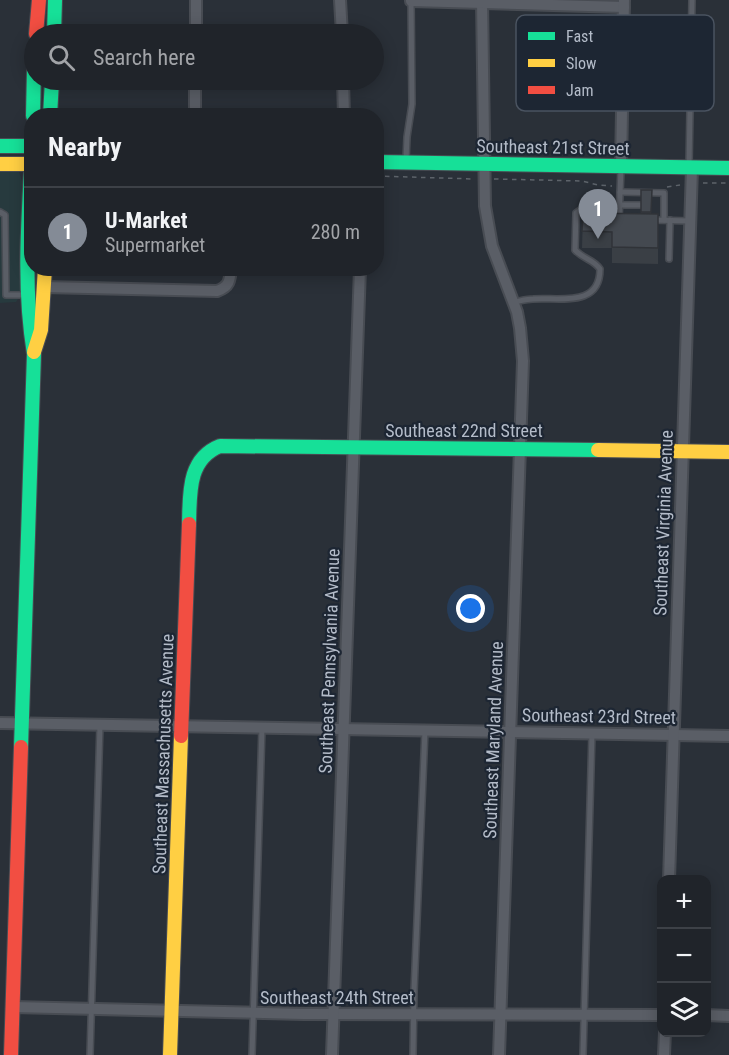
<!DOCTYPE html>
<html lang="en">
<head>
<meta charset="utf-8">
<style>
	body { margin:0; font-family:"Roboto Condensed",sans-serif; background:#2d3036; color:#f1f3f6 }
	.controls { position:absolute; right:18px; bottom:18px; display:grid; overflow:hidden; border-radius:12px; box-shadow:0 3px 15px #0003 }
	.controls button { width:54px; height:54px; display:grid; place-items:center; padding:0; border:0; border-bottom:2px solid #3d4147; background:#20242a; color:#f1f3f6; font:30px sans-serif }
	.you { position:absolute; left:471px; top:609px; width:21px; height:21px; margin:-15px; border:4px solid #fff; border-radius:50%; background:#1a73e8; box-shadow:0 0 0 9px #1a73e833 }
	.badge { display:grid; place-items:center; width:39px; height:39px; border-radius:50%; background:#848b96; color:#fff; font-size:20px; font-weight:700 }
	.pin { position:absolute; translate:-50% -50px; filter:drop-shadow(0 2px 3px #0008) }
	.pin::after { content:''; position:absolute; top:32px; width:21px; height:18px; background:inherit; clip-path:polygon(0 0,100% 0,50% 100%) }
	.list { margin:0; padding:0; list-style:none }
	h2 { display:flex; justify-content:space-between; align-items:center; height:78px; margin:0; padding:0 24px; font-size:26px }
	h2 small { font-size:20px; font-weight:400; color:#a2a4a8 }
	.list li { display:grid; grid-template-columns:39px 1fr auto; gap:18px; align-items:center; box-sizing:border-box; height:90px; padding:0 24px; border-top:2px solid #3d4147 }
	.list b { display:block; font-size:22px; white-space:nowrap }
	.list p { margin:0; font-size:20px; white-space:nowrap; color:#a2a4a8 }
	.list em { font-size:20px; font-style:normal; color:#a2a4a8 }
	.icon { flex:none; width:33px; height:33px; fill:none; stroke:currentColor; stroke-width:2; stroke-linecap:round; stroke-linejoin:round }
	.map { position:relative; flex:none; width:729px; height:1055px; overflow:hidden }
	.search { position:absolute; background:#20242a; box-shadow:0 3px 15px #0003; left:24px; top:24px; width:360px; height:66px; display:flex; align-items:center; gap:15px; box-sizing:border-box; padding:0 21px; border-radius:33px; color:#a2a4a8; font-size:22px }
	.panel { position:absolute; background:#20242a; box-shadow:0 3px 15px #0003; left:24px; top:108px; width:360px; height:168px; border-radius:24px }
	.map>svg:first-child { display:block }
	.green { fill:#273a3e }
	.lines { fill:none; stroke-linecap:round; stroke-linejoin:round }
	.lane-casing { stroke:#484c53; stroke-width:8 }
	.street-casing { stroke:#484c53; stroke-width:14 }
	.fast-casing { stroke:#484c53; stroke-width:16 }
	.slow-casing { stroke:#484c53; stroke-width:16 }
	.jam-casing { stroke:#484c53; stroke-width:16 }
	.path { stroke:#5d636a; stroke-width:1.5; stroke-dasharray:4.5 4.5; stroke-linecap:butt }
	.lane { stroke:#5a5e66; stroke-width:5 }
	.street { stroke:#5a5e66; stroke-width:10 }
	.fast { stroke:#16e098; stroke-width:14 }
	.slow { stroke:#ffcf43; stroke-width:14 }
	.jam { stroke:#f24e42; stroke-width:14 }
	.wall { fill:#3a3f45 }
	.building { fill:#444950; stroke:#303338; stroke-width:1.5 }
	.labels { text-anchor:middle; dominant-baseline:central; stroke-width:4.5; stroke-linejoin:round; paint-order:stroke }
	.street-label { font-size:18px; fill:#b4bcc9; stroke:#1d2633 }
	.key { fill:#1d2633; stroke:#4a5360; stroke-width:1.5 }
	.key-label { font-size:16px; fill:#b4bcc9 }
</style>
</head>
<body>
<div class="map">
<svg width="729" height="1055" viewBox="0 0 729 1055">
	<rect width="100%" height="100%" fill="#2a3038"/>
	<polygon class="green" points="0,169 10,169 19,172 24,187 20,296 16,302 0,303"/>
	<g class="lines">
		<g class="lane-casing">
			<g id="lane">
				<polyline points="406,160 407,137 412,104 411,0"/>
				<polyline points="689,166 692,0"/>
				<polyline points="620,192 664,193 664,220"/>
				<polyline points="0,212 5,215 6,295 26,295"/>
				<polyline points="619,219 621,168"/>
				<polyline points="653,220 690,221"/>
				<polyline points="669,259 670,220"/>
				<path d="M514,302C520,301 527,299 533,299C559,297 600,308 600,269C593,259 583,259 575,250L576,213L587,205H641"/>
				<polyline points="90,1055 100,725"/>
				<polyline points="252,1055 262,727"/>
				<polyline points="413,1055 414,992 425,730"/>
				<polyline points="583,1055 592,733"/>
			</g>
		</g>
		<g class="street-casing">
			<g id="street">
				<polyline points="340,0 342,34"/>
				<polyline points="482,0 485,206 492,246 517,312 520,328 523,361 499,1055"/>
				<polyline points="411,1 624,7"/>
				<polyline points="196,34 196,0"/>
				<polyline points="343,80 344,116"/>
				<polyline points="195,116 195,80"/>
				<polyline points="621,167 624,0"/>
				<path d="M44,287L217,291C229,287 230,281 231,268"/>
				<polyline points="0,723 729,736"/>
				<polyline points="669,880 692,168"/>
				<polyline points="13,1007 303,1014 662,1015"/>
				<polyline points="706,1015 729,1016"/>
				<polyline points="332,1055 360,268"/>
				<polyline points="664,1055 665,1032"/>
			</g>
		</g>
		<g class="fast-casing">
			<g id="fast">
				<polyline points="54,34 55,0"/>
				<polyline points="33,116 34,69"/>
				<polyline points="50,116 52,80"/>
				<polyline points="0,146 32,146"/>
				<polyline points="376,162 729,168"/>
				<path d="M189,524C190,495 187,459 220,446L598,450"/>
				<path d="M21,747L34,354C23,288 28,222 32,155"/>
			</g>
		</g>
		<g class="slow-casing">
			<g id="slow">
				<polyline points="0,164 32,164"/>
				<polyline points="34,352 41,330 45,268"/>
				<polyline points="598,450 729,452"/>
				<polyline points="170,1055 181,736"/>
			</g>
		</g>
		<g class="jam-casing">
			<g id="jam">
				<polyline points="36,34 39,0"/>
				<polyline points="181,736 189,524"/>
				<polyline points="11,1055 21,747"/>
			</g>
		</g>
		<g class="path">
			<polyline points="376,176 474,179"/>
			<polyline points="494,179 582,181 598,185 612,186"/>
			<polyline points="703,183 729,183"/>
			<polyline points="667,187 680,185"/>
		</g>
		<use href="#lane" class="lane"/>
		<use href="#street" class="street"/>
		<use href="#fast" class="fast"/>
		<use href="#slow" class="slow"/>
		<use href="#jam" class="jam"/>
	</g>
	<polygon class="wall" points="641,190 652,190 651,214 658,214 658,264 612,263 612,248 582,248 583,213 641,214"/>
	<g class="building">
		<polygon points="641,190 652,190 651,212 641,212"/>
		<polygon points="583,213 658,214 658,248 612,247 612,232 582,231"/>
	</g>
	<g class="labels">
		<g class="street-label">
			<text transform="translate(553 147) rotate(1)">Southeast 21st Street</text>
			<text x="464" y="430">Southeast 22nd Street</text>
			<text transform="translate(663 523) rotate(-88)">Southeast Virginia Avenue</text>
			<text transform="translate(329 661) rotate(-88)">Southeast Pennsylvania Avenue</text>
			<text transform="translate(599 716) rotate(1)">Southeast 23rd Street</text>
			<text transform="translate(493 740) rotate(-88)">Southeast Maryland Avenue</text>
			<text transform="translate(163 754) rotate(-88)">Southeast Massachusetts Avenue</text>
			<text x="337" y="997">Southeast 24th Street</text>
		</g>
	</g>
	<rect x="516" y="15" width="198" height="96" rx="9" class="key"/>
	<rect x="528" y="32" width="27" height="8" fill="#16e098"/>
	<rect x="528" y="59" width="27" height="8" fill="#ffcf43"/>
	<rect x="528" y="86" width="27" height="8" fill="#f24e42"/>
	<g class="key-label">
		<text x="566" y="42">Fast</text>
		<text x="566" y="69">Slow</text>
		<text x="566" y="96">Jam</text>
	</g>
</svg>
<div class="controls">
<button>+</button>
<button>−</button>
<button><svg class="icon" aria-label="layers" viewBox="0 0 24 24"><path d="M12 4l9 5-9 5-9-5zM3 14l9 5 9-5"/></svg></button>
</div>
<div class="you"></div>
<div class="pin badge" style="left:598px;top:239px">1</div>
<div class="search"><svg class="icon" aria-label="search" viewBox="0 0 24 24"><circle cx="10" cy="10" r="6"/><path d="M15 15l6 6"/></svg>Search here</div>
<section class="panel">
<h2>Nearby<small></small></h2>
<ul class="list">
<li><span class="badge">1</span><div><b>U-Market</b><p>Supermarket</p></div><em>280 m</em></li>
</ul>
</section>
</div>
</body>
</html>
